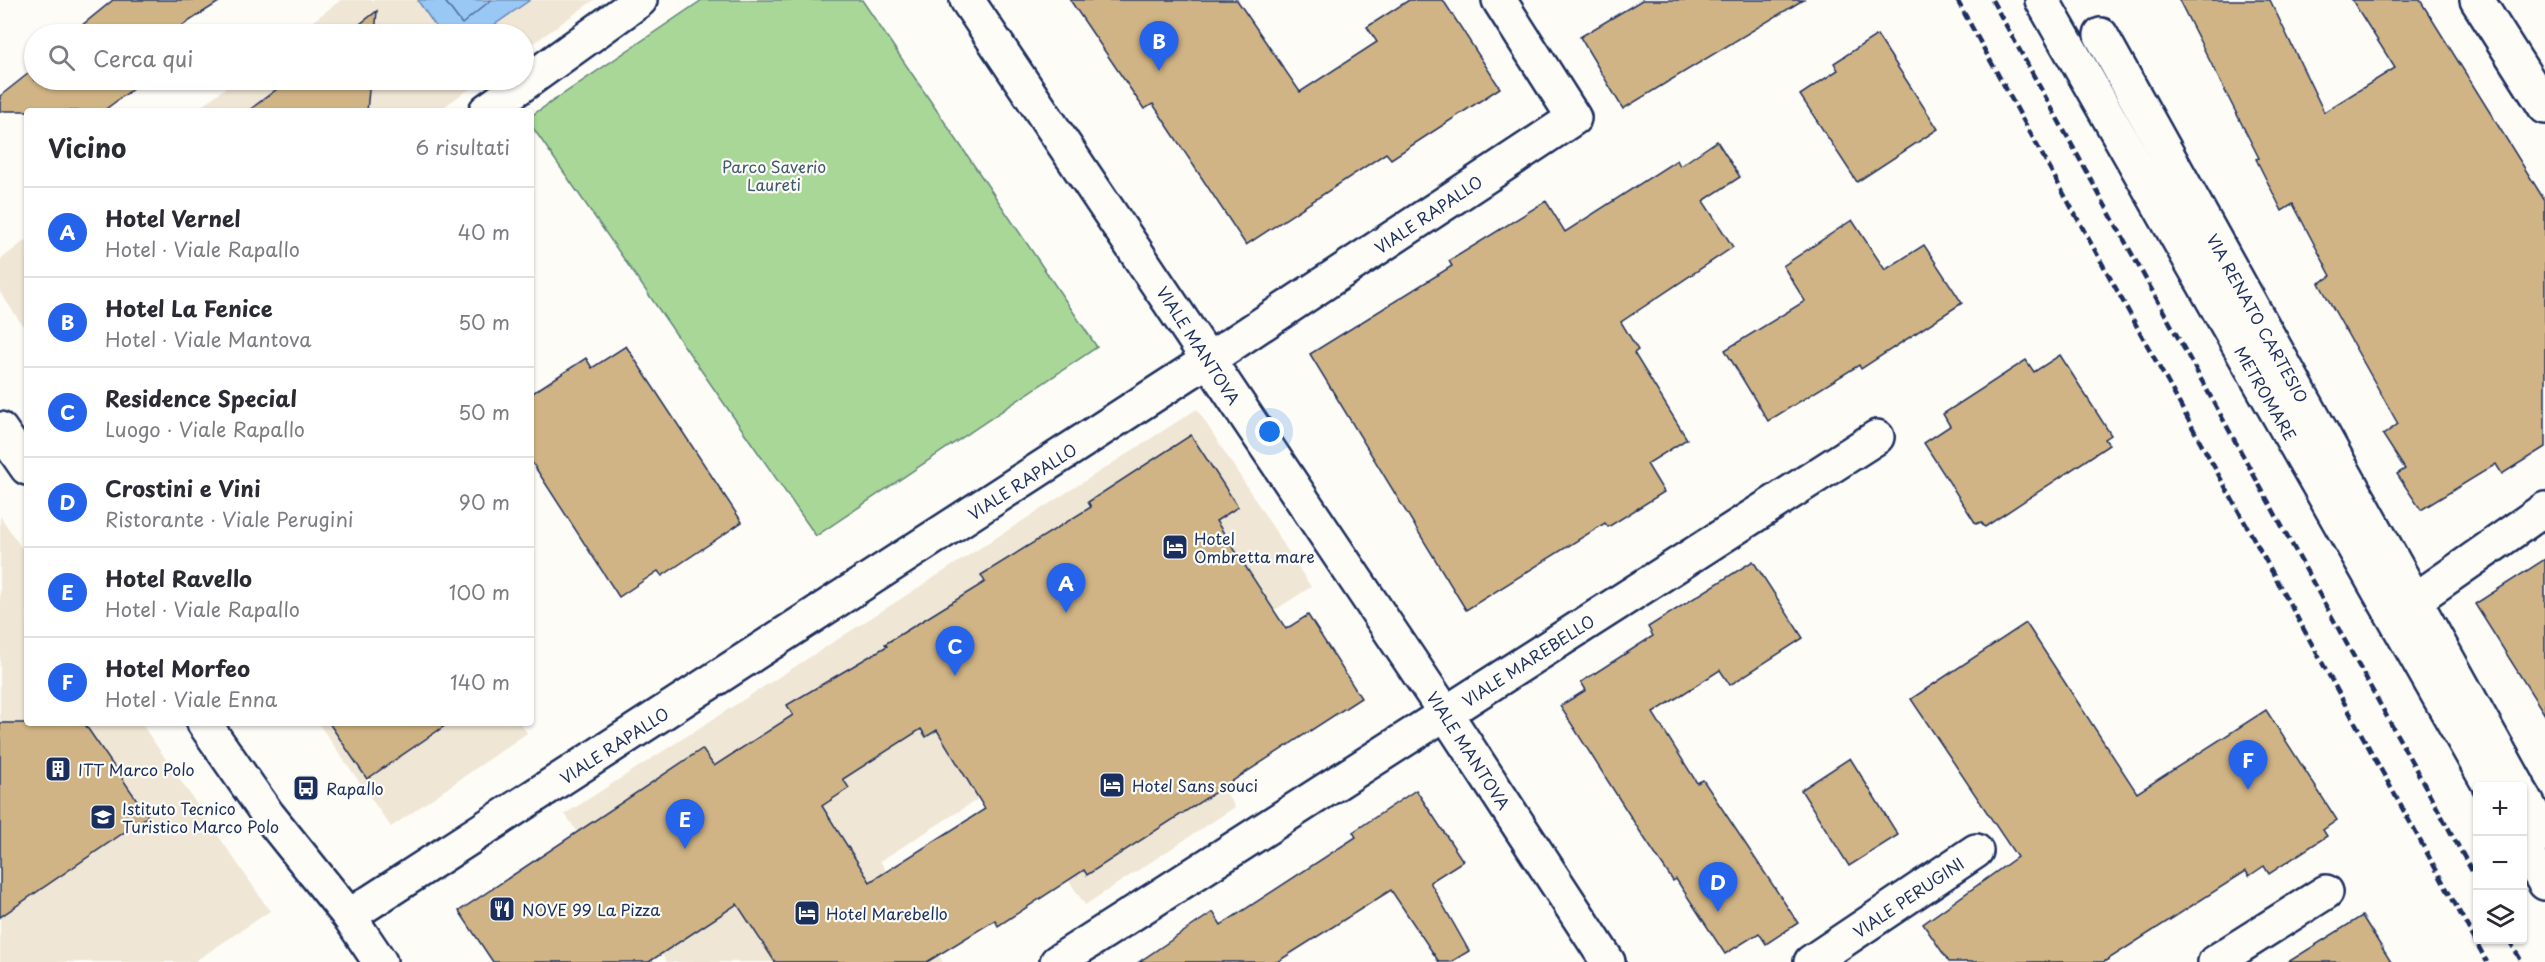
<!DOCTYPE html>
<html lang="it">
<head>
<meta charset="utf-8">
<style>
	body { margin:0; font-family:"Playpen Sans",sans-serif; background:#f2f2f3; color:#2b2b33 }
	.controls { position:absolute; right:18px; bottom:18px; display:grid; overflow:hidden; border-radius:6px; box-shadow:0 2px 4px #0004 }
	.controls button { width:54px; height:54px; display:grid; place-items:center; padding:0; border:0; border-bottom:2px solid #e1e1e2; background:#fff; color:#2b2b33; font:30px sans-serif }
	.you { position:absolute; left:1270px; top:432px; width:21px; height:21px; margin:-15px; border:4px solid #fff; border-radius:50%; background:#1a73e8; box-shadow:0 0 0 9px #1a73e833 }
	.badge { display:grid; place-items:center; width:39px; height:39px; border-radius:50%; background:#2563eb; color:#fff; font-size:20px; font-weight:700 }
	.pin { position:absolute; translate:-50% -50px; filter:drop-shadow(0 2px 3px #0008) }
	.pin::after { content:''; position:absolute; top:32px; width:21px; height:18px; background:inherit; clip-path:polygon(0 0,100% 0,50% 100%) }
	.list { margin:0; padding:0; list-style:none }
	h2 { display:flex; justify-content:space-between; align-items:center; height:78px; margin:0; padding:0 24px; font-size:26px }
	h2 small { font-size:20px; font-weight:400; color:#7c7c81 }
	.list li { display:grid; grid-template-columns:39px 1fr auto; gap:18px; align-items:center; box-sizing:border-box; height:90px; padding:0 24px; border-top:2px solid #e1e1e2 }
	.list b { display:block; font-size:22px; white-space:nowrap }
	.list p { margin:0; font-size:20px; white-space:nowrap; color:#7c7c81 }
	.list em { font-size:20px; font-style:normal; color:#7c7c81 }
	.icon { flex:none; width:33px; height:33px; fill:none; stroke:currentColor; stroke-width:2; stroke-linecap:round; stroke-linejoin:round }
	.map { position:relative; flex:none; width:2545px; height:962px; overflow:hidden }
	.search { position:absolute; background:#fff; box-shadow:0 2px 4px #0004; left:24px; top:24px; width:510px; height:66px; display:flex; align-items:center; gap:15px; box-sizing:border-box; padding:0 21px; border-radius:33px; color:#7c7c81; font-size:22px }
	.panel { position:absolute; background:#fff; box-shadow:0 2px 4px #0004; left:24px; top:108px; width:510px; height:618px; border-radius:6px }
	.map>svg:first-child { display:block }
	.built { fill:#f0e6d5 }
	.green { fill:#a8d797; stroke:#62837a; stroke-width:1.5 }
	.water { fill:#9ac8f5; stroke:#678bb9; stroke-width:1.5 }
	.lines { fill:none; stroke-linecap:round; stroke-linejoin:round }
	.shore { stroke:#4e6c9a; stroke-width:1.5 }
	.building { fill:#d0b485; stroke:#1b2f5e; stroke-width:1.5; fill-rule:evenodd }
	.minor-casing { stroke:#1b2f5e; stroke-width:38 }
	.minor { stroke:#fdfcf7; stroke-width:33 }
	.rail { stroke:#1b2f5e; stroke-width:4.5; stroke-dasharray:9 4.5; stroke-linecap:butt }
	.labels { text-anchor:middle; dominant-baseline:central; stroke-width:4.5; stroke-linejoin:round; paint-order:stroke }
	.park-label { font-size:16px; fill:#3e596c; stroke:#fdfcf7 }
	.street-label { font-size:16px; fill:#1b2f5e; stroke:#fdfcf7 }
	.poi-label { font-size:16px; fill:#1b2f5e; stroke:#fdfcf7; text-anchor:start }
</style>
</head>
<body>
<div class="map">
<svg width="2545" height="962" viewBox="0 0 2545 962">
	<rect width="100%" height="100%" fill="#fdfcf7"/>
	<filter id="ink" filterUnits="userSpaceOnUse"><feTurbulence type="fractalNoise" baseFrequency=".0167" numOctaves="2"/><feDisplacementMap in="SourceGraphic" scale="12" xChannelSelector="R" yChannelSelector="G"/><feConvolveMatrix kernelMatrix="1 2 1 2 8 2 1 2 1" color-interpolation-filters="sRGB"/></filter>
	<g filter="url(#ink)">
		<g class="built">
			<polygon points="341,0 594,0 524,50 524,34 296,34"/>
			<polygon points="236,80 482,80 438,111 195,111"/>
			<polygon points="27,239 27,332 0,292 0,260"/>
			<polygon points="1197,409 1311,587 1157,685 1235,807 1085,905 1005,782 880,861 943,962 667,962 565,814"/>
			<polygon points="0,516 27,556 27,723 141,723 270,911 194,962 0,962"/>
			<polygon points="318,723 520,723 527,733 391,827"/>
		</g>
		<polygon class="green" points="702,0 862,0 1097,347 816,536 531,125 531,116"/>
		<polygon class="water" points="419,0 530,0 481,34 441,34 418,1"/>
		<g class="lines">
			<polyline class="shore" points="444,0 462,24 491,0"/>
		</g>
		<g class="building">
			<polygon points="113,0 222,0 180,27 185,34 77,34 75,31"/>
			<polygon points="1070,0 1237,0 1300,92 1377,42 1367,27 1409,0 1443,0 1500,88 1391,159 1386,153 1246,245 1153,104 1144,109"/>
			<polygon points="1642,0 1803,0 1623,109 1580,37"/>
			<polygon points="2179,0 2270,0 2324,112 2395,68 2352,0 2420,0 2545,201 2545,447 2502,474 2496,464 2421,510 2397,474 2405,469 2383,435 2398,424 2319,283 2331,276 2293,204 2282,211 2256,159 2259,158"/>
			<polygon points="377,11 375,34 347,34"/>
			<polygon points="1877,35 1938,129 1857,182 1800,95 1838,70 1834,63"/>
			<polygon points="34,69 34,80 145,80 103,111 0,111 0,96"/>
			<polygon points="289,80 370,80 367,111 248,111"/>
			<polygon points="1717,141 1740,177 1703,201 1733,247 1621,322 1638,350 1634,353 1687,439 1647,464 1664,492 1608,527 1605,523 1466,610 1310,354 1452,266 1449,261 1546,201 1565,232 1677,160 1680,166"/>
			<polygon points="1852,220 1885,270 1924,245 1962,303 1861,369 1859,365 1768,421 1725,350 1805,301 1783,266"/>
			<polygon points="626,346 742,522 662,576 658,571 619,597 531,461 531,394 586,358 592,368"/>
			<polygon points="2060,355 2111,435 2105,439 2109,445 1985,527 1981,522 1976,524 1924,443 1950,426 1943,414 2026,360 2034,372"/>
			<path d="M1191,435L1238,507L1216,521L1286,629L1308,615L1361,698L1087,875L1084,870L998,926L995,920L927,962H775L737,904L649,962H493L459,911L702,749L714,766L793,715L787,705L887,646L885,644L985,582L981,575L1091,507L1088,502ZM921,729L926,737L937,730L985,809L870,882L822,806L849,788L843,779Z"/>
			<polygon points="2545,559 2545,715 2475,604"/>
			<polygon points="1753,561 1803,638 1730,685 1720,670 1653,713 1697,783 1703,780 1798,923 1766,944 1759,933 1725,954 1676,879 1673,881 1641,833 1560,706 1586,690 1581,682 1653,636 1648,627"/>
			<polygon points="2026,623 2137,793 2266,710 2337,820 2323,830 2327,836 2269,874 2264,866 2249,876 2246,871 2104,962 1949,962 1923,924 2017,857 1911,699"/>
			<polygon points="0,723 84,723 148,816 0,917"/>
			<polygon points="329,723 449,723 367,779"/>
			<polygon points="1850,758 1898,835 1849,866 1801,790"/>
			<polygon points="1416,790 1463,861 1430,882 1469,951 1451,962 1439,962 1391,890 1277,962 1139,962 1213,912 1221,925 1356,837 1353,832"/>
			<polygon points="2362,916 2391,962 2288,962"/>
		</g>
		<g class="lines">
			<g class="minor-casing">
				<g id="minor">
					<polyline points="967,0 1446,714 1608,962"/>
					<polyline points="2042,0 2490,786"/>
					<polyline points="2477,0 2545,107"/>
					<polyline points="2101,35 2518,786"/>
					<polyline points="486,111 640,0"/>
					<polyline points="0,429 27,468"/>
					<polyline points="2415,600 2545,509"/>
					<polyline points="204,723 268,815 349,916 380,962"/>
					<polyline points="2522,794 2545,835"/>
					<polyline points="2522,844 2545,883"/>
					<polyline points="349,916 1208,360 1574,118 1499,0"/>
					<polyline points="1057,962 1877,437"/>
					<polyline points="1811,962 1976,851"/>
					<polyline points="2215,962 2326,892"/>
				</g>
			</g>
			<use href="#minor" class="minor"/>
			<g class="rail">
				<polyline points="1957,0 2487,962"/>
				<polyline points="1992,0 2478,882"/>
				<polyline points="2509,940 2522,962"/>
			</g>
		</g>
	</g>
	<defs>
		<g id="hotel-square" transform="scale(1.35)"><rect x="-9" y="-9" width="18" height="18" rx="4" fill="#1b2f5e" stroke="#fdfcf7"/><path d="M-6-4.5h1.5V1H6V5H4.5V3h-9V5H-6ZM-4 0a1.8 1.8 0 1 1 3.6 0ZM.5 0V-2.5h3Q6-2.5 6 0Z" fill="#fff"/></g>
		<g id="building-square" transform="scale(1.35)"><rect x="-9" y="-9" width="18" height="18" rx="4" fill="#1b2f5e" stroke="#fdfcf7"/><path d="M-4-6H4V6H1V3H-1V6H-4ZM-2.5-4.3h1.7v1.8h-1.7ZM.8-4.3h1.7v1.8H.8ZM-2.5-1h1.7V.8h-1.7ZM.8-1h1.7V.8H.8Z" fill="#fff"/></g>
		<g id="bus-square" transform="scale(1.35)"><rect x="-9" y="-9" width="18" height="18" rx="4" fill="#1b2f5e" stroke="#fdfcf7"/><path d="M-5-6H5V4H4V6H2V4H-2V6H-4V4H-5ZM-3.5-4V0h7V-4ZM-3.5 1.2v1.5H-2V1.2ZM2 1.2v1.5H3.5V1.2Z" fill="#fff"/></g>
		<g id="school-square" transform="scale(1.35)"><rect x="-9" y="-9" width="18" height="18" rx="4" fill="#1b2f5e" stroke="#fdfcf7"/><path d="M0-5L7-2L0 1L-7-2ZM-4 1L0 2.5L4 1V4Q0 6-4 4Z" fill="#fff"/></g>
		<g id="restaurant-square" transform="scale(1.35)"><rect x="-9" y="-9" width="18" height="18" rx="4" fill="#1b2f5e" stroke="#fdfcf7"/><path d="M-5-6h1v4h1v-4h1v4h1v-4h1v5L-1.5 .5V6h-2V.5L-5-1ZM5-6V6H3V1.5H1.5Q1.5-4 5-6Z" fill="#fff"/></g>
	</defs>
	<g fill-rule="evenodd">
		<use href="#hotel-square" x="1175" y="547"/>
		<use href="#building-square" x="58" y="769"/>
		<use href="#hotel-square" x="1112" y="785"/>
		<use href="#bus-square" x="306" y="788"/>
		<use href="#school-square" x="103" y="817"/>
		<use href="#restaurant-square" x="502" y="909"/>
		<use href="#hotel-square" x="807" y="913"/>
	</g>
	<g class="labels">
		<g class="park-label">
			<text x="774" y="166">Parco Saverio<tspan x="774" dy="18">Laureti</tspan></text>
		</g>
		<g class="street-label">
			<text transform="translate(1428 214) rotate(-34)">VIALE RAPALLO</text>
			<text transform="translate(2258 318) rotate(61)">VIA RENATO CARTESIO</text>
			<text transform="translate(1199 345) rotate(57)">VIALE MANTOVA</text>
			<text transform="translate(2266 393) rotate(60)">METROMARE</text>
			<text transform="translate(1022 481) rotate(-33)">VIALE RAPALLO</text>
			<text transform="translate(1528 660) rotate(-33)">VIALE MAREBELLO</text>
			<text transform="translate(614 745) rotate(-33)">VIALE RAPALLO</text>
			<text transform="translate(1469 750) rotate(57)">VIALE MANTOVA</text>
			<text transform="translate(1908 897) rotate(-34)">VIALE PERUGINI</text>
		</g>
		<g class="poi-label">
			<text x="1194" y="538">Hotel<tspan x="1194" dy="18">Ombretta mare</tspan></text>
			<text x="78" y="769">ITT Marco Polo</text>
			<text x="1132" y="785">Hotel Sans souci</text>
			<text x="326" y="788">Rapallo</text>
			<text x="122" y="808">Istituto Tecnico<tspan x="122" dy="18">Turistico Marco Polo</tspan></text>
			<text x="522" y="909">NOVE 99 La Pizza</text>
			<text x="826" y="913">Hotel Marebello</text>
		</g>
	</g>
</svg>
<div class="controls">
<button>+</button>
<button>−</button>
<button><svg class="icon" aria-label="layers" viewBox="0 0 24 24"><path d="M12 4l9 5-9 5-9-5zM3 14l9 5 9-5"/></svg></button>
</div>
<div class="you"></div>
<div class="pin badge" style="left:1066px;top:613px">A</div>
<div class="pin badge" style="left:1159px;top:71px">B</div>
<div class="pin badge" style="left:955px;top:676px">C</div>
<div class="pin badge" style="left:1718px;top:912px">D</div>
<div class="pin badge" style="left:685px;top:849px">E</div>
<div class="pin badge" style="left:2248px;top:790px">F</div>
<div class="search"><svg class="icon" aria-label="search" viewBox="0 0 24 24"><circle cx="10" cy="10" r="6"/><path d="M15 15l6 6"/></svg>Cerca qui</div>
<section class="panel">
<h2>Vicino<small>6 risultati</small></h2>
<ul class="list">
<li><span class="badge">A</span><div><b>Hotel Vernel</b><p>Hotel · Viale Rapallo</p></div><em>40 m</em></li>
<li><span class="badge">B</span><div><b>Hotel La Fenice</b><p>Hotel · Viale Mantova</p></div><em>50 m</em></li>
<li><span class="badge">C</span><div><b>Residence Special</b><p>Luogo · Viale Rapallo</p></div><em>50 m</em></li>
<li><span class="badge">D</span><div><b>Crostini e Vini</b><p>Ristorante · Viale Perugini</p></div><em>90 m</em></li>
<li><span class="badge">E</span><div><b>Hotel Ravello</b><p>Hotel · Viale Rapallo</p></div><em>100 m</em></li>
<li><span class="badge">F</span><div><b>Hotel Morfeo</b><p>Hotel · Viale Enna</p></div><em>140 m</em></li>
</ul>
</section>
</div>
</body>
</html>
